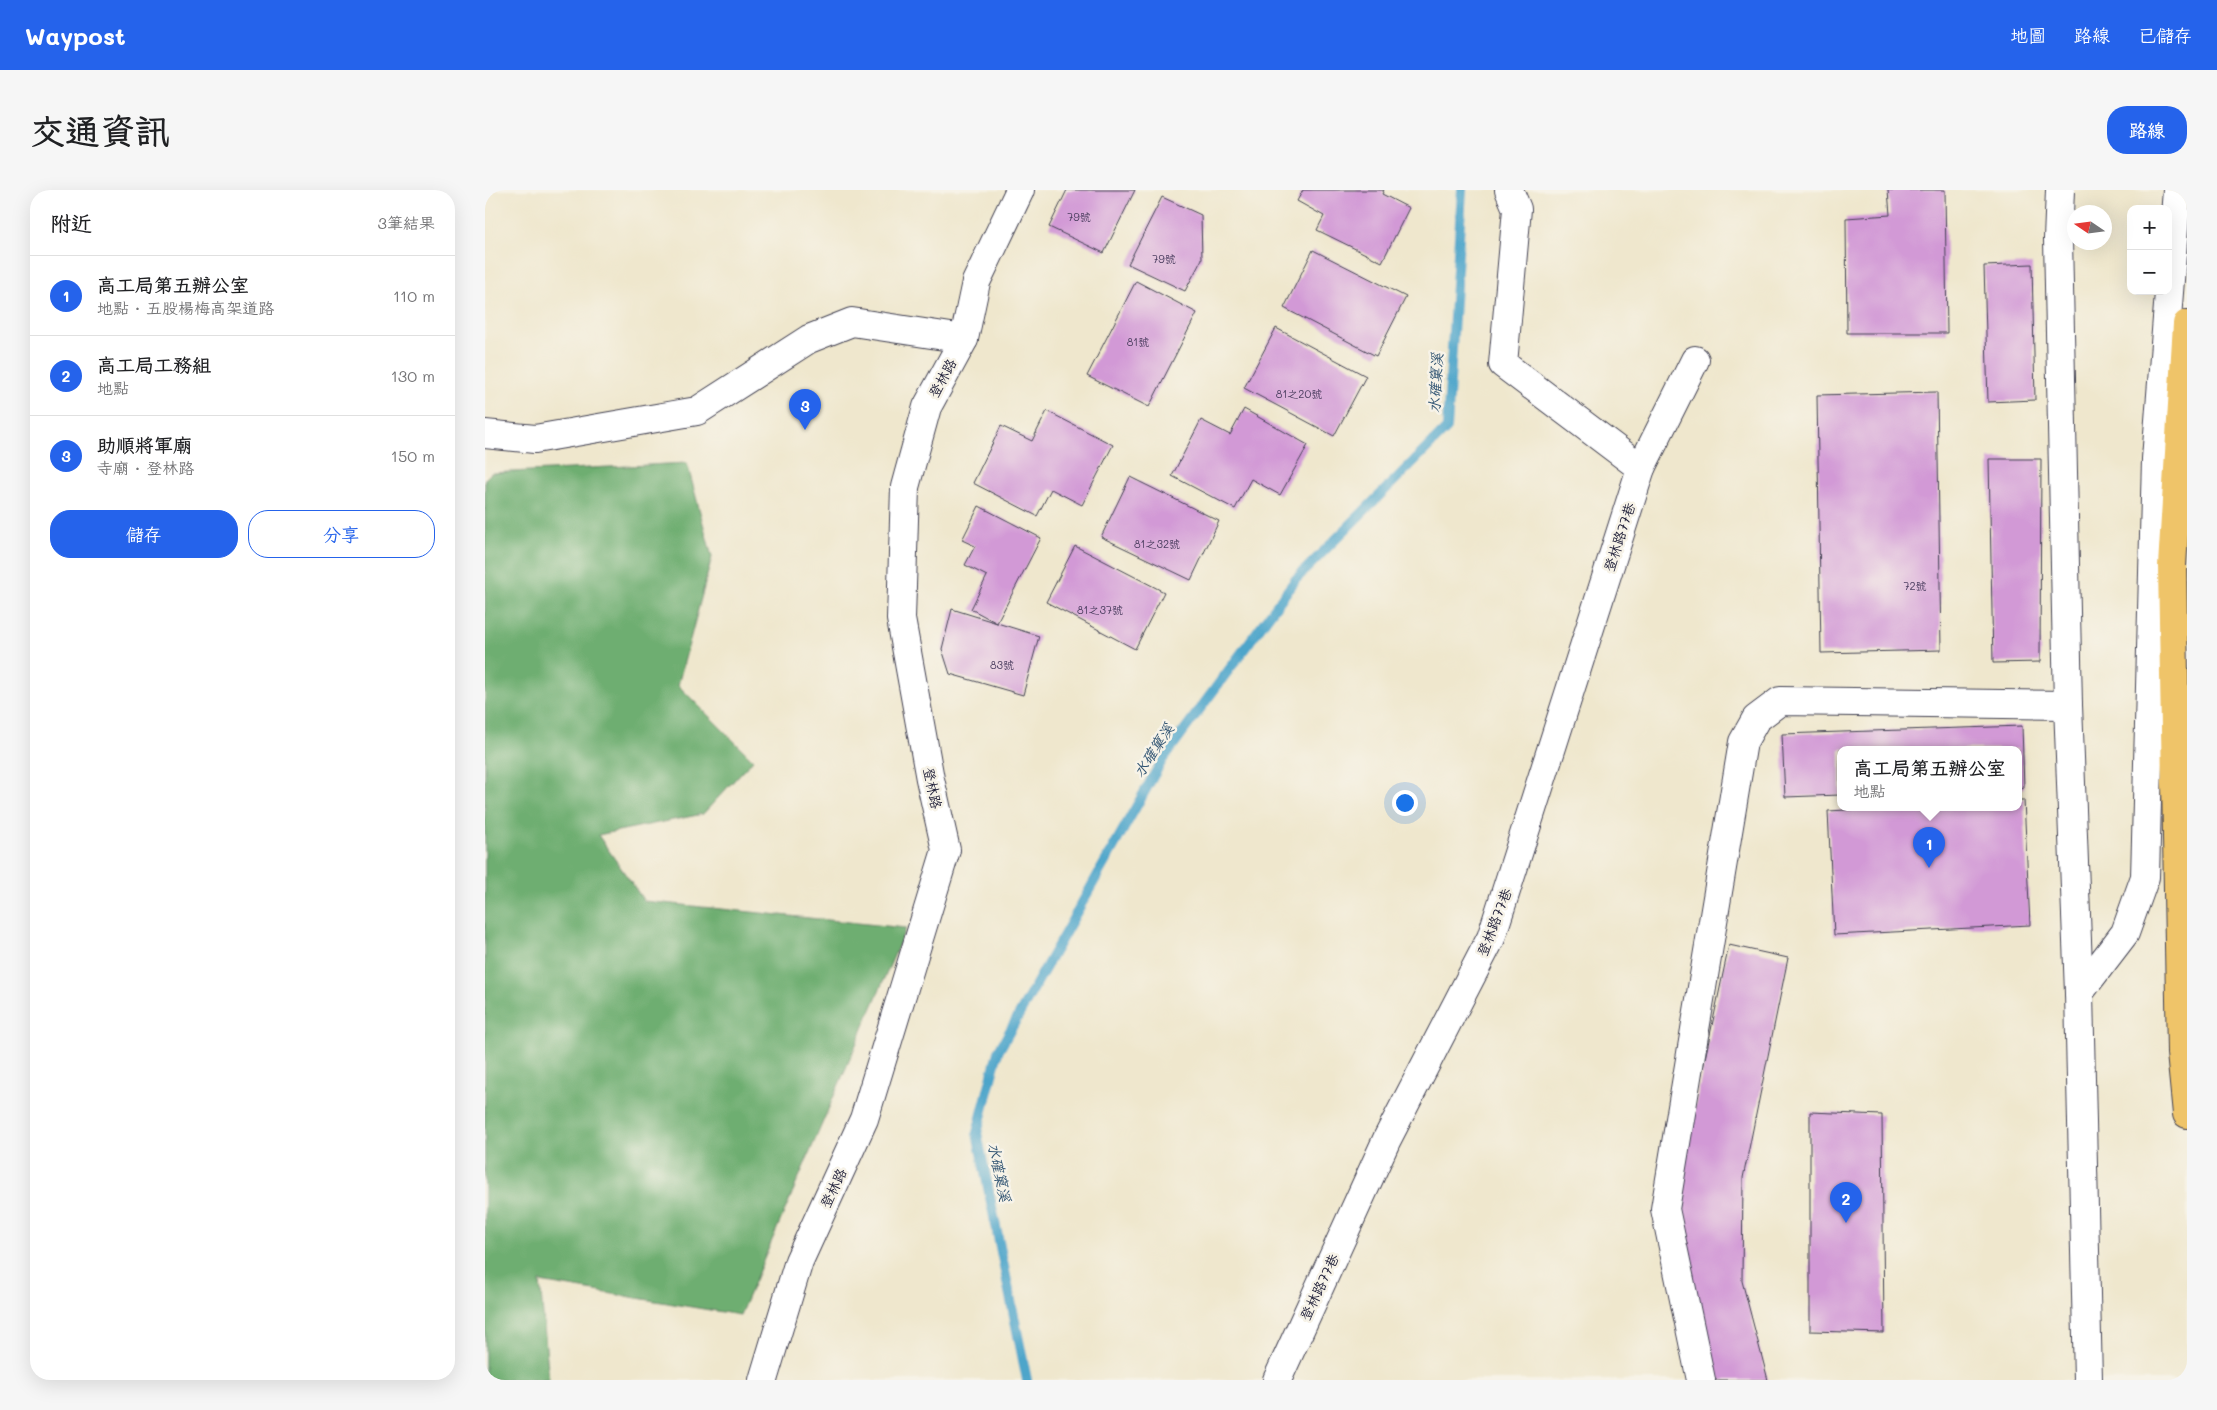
<!DOCTYPE html>
<html lang="zh-TW">
<head>
<meta charset="utf-8">
<style>
	body { margin:0; font-family:Mali,"LXGW WenKai TC",sans-serif; background:#f6f6f6; color:#202124 }
	.controls { position:absolute; right:15px; top:15px; display:grid; overflow:hidden; border-radius:10px; box-shadow:0 5px 20px #0002 }
	.controls button { width:45px; height:45px; display:grid; place-items:center; padding:0; border:0; border-bottom:1px solid #e0e0e0; background:#fff; color:#202124; font:25px sans-serif }
	.compass { position:absolute; left:1582px; top:15px; width:45px; height:45px; border-radius:50%; background:#fff; box-shadow:0 5px 20px #0002; rotate:283deg }
	.you { position:absolute; left:919px; top:612px; width:18px; height:18px; margin:-12px; border:4px solid #fff; border-radius:50%; background:#1a73e8; box-shadow:0 0 0 8px #1a73e833 }
	.badge { display:grid; place-items:center; width:32px; height:32px; border-radius:50%; background:#2563eb; color:#fff; font-size:16px; font-weight:700 }
	.pin { position:absolute; translate:-50% -41px; filter:drop-shadow(0 1px 2px #0008) }
	.pin::after { content:''; position:absolute; top:26px; width:18px; height:15px; background:inherit; clip-path:polygon(0 0,100% 0,50% 100%) }
	.popup { position:absolute; left:1352px; top:556px; width:185px; height:65px; box-sizing:border-box; display:grid; place-content:center; border-radius:10px; background:#fff; filter:drop-shadow(0 1px 4px #0005); font-size:16px; white-space:nowrap; color:#757577 }
	.popup b { font-size:19px; color:#202124 }
	.popup::after { content:''; position:absolute; left:50%; top:100%; margin-left:-10px; border:10px solid transparent; border-top-color:#fff }
	.list { margin:0; padding:0; list-style:none }
	h2 { display:flex; justify-content:space-between; align-items:center; height:65px; margin:0; padding:0 20px; font-size:21px }
	h2 small { font-size:16px; font-weight:400; color:#757577 }
	.list li { display:grid; grid-template-columns:32px 1fr auto; gap:15px; align-items:center; box-sizing:border-box; height:80px; padding:0 20px; border-top:1px solid #e0e0e0 }
	.list b { display:block; font-size:19px; white-space:nowrap }
	.list p { margin:0; font-size:16px; white-space:nowrap; color:#757577 }
	.list em { font-size:16px; font-style:normal; color:#757577 }
	.actions { display:flex; gap:10px; padding:15px 20px }
	.actions a { flex:1; padding:11px 0; border:1px solid #2563eb; border-radius:20px; text-align:center; font-size:18px; color:#2563eb }
	.actions .main { background:#2563eb; color:#fff }
	.map { position:relative; flex:none; width:1702px; height:1190px; overflow:hidden; border-radius:20px }
	header { display:flex; align-items:center; gap:30px; box-sizing:border-box; height:70px; padding:0 25px; background:#2563eb; color:#fff }
	header strong { font-size:24px }
	nav { display:flex; gap:28px; margin-inline-start:auto; font-size:18px }
	.intro { display:flex; align-items:center; justify-content:space-between; box-sizing:border-box; height:120px; padding:0 30px }
	h1 { margin:0; font-size:35px }
	.button { padding:12px 22px; border-radius:20px; background:#2563eb; color:#fff; font-size:18px; font-weight:700 }
	main { display:flex; gap:30px; padding:0 30px }
	aside { flex:1; background:#fff; border-radius:20px; box-shadow:0 5px 20px #0002 }
	.map>svg:first-child { display:block }
	.forest { fill:#6eae71; stroke:#486856 }
	.lines { fill:none; stroke-linecap:round; stroke-linejoin:round }
	.stream { stroke:#4da5ca; stroke-width:10 }
	.building { fill:#d299d6 }
	.minor-casing { stroke:#414051; stroke-width:30 }
	.highway-casing { stroke:#414051; stroke-width:30 }
	.minor { stroke:#fff; stroke-width:28 }
	.highway { stroke:#efc469; stroke-width:28 }
	.labels { text-anchor:middle; dominant-baseline:central; stroke-width:5; stroke-linejoin:round; paint-order:stroke }
	.number-label { font-size:11px; fill:#4e4062 }
	.street-label { font-size:14px; fill:#22223b; stroke:#f7f3e8 }
	.water-label { font-size:15px; font-style:italic; fill:#335674; stroke:#f7f3e8 }
</style>
</head>
<body>
<header>
<strong>Waypost</strong>
<nav><a>地圖</a><a>路線</a><a>已儲存</a></nav>
</header>
<div class="intro"><h1>交通資訊</h1><a class="button">路線</a></div>
<main>
<aside>
<h2>附近<small>3筆結果</small></h2>
<ul class="list">
<li><span class="badge">1</span><div><b>高工局第五辦公室</b><p>地點 · 五股楊梅高架道路</p></div><em>110 m</em></li>
<li><span class="badge">2</span><div><b>高工局工務組</b><p>地點</p></div><em>130 m</em></li>
<li><span class="badge">3</span><div><b>助順將軍廟</b><p>寺廟 · 登林路</p></div><em>150 m</em></li>
</ul>
<div class="actions"><a class="main">儲存</a><a>分享</a></div>
</aside>
<div class="map">
<svg width="1702" height="1190" viewBox="0 0 1702 1190">
	<rect width="100%" height="100%" fill="#f7f3e8"/>
	<filter id="ink" filterUnits="userSpaceOnUse"><feTurbulence type="fractalNoise" baseFrequency=".02" numOctaves="2"/><feDisplacementMap in="SourceGraphic" scale="10" xChannelSelector="R" yChannelSelector="G"/><feConvolveMatrix kernelMatrix="1 2 1 2 8 2 1 2 1" color-interpolation-filters="sRGB"/></filter>
	<filter id="wash" filterUnits="userSpaceOnUse"><feTurbulence type="fractalNoise" baseFrequency=".0096" numOctaves="4" result="noise"/><feDisplacementMap in="SourceGraphic" scale="20" xChannelSelector="R" yChannelSelector="G"/><feGaussianBlur stdDeviation="1.12" result="paint"/><feColorMatrix in="noise" values="0 0 0 0 0 0 0 0 0 0 0 0 0 0 0 0 0 1.4 0 .05"/><feComposite in="paint" operator="in"/></filter>
	<g filter="url(#wash)">
		<rect width="100%" height="100%" fill="#efe7cd"/>
		<polygon class="forest" points="202,273 227,367 193,495 268,570 218,624 113,645 159,711 421,738 255,1125 55,1092 64,1190 0,1190 0,289 6,283"/>
		<g class="lines">
			<polyline class="stream" points="542,1190 492,943 513,862 678,569 811,389 962,238 977,0"/>
		</g>
		<g id="blocks">
			<g class="building">
				<polygon points="582,0 650,0 619,63 564,37"/>
				<polygon points="818,0 899,0 897,4 924,18 897,72 832,40 839,26 812,11"/>
				<polygon points="1403,0 1460,0 1462,143 1362,143 1361,28 1405,25"/>
				<polygon points="677,7 716,25 717,69 700,101 643,74"/>
				<polygon points="828,60 921,107 891,166 799,118"/>
				<polygon points="1547,74 1550,210 1503,212 1499,76"/>
				<polygon points="651,91 712,123 664,217 602,186"/>
				<polygon points="791,138 881,186 849,246 759,198"/>
				<polygon points="1452,202 1456,460 1336,463 1332,205"/>
				<polygon points="759,219 823,255 795,305 766,289 750,319 687,286 716,230 745,245"/>
				<polygon points="562,221 628,255 597,315 566,299 552,326 488,293 516,236 547,251"/>
				<polygon points="1504,269 1556,269 1555,472 1508,473"/>
				<polygon points="645,287 734,331 706,390 616,347"/>
				<polygon points="494,316 556,348 512,433 486,419 502,386 480,375 490,356 477,350"/>
				<polygon points="590,356 679,402 650,459 561,412"/>
				<polygon points="467,419 554,446 538,505 465,484 457,459"/>
				<polygon points="1537,536 1539,598 1533,599 1533,559 1355,559 1355,605 1300,607 1297,544"/>
				<polygon points="1533,610 1539,610 1545,735 1349,745 1343,621 1415,617 1533,617"/>
				<polygon points="1244,755 1303,768 1258,988 1257,1091 1283,1190 1224,1190 1190,1049 1196,983"/>
				<polygon points="1325,922 1397,925 1399,1143 1325,1141"/>
			</g>
		</g>
	</g>
	<g filter="url(#ink)">
		<use href="#blocks" fill-opacity="0" stroke="#414051" stroke-width="1"/>
		<g class="lines">
			<g class="minor-casing">
				<g id="minor">
					<polyline points="1024,0 1032,19 1018,174 1156,278"/>
					<polyline points="1575,0 1573,49 1583,515 1594,803 1603,1190"/>
					<polyline points="0,244 50,249 212,221 324,149 367,132 479,149"/>
					<polyline points="1594,803 1640,743 1660,687 1671,269 1692,0"/>
					<polyline points="278,1190 314,1071 379,929 461,660 445,589 416,429 420,297 442,217 479,149 491,92 535,0"/>
					<polyline points="792,1190 902,949 1006,748 1156,278 1210,170"/>
					<polyline points="1216,1190 1180,1019 1258,552 1271,529 1295,511 1583,515"/>
				</g>
			</g>
			<g class="highway-casing">
				<polyline id="highway" points="1702,134 1687,376 1696,863 1702,924"/>
			</g>
			<use href="#minor" class="minor"/>
			<use href="#highway" class="highway"/>
		</g>
	</g>
	<g class="labels">
		<g class="number-label">
			<text x="594" y="26">79號</text>
			<text x="679" y="68">79號</text>
			<text x="653" y="151">81號</text>
			<text x="814" y="203">81之20號</text>
			<text x="672" y="353">81之32號</text>
			<text x="1430" y="395">72號</text>
			<text x="615" y="419">81之37號</text>
			<text x="517" y="474">83號</text>
		</g>
		<g class="street-label">
			<text transform="translate(457 188) rotate(-62)">登林路</text>
			<text transform="translate(1134 347) rotate(-72)">登林路77巷</text>
			<text transform="translate(448 598) rotate(78)">登林路</text>
			<text transform="translate(1009 732) rotate(-69)">登林路77巷</text>
			<text transform="translate(348 998) rotate(-65)">登林路</text>
			<text transform="translate(834 1097) rotate(-65)">登林路77巷</text>
		</g>
		<g class="water-label">
			<text transform="translate(950 193) rotate(-87)">水確窠溪</text>
			<text transform="translate(668 560) rotate(-57)">水確窠溪</text>
			<text transform="translate(515 982) rotate(78)">水確窠溪</text>
		</g>
	</g>
</svg>
<div class="controls">
<button>+</button>
<button>−</button>
</div>
<svg class="compass" viewBox="-18 -18 36 36"><path d="M0-13l5 13h-10z" fill="#e53935"/><path d="M0 13l5-13h-10z" fill="#757577"/></svg>
<div class="you"></div>
<div class="pin badge" style="left:1444px;top:678px">1</div>
<div class="popup"><b>高工局第五辦公室</b>地點</div>
<div class="pin badge" style="left:1361px;top:1033px">2</div>
<div class="pin badge" style="left:320px;top:240px">3</div>
</div>
</main>
</body>
</html>
